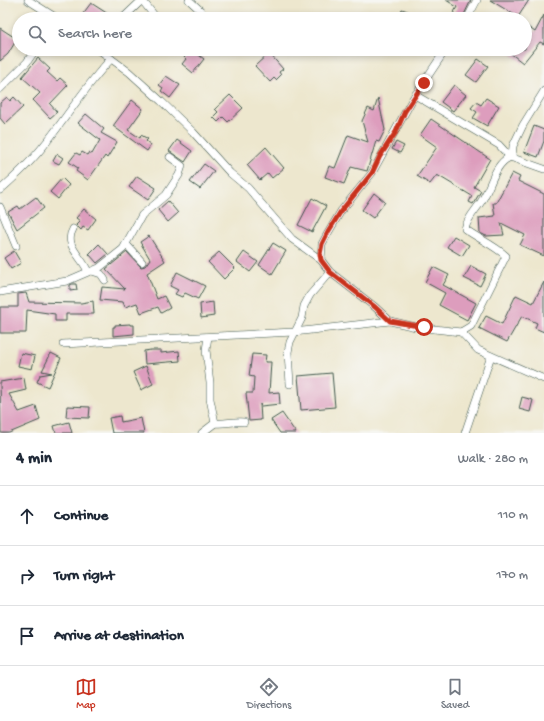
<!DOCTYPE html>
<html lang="en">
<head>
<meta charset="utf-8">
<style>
	body { margin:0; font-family:"Gochi Hand",sans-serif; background:#f2f2f3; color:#1f2937 }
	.stop { position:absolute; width:12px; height:12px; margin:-9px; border:3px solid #c8321e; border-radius:50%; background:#fff }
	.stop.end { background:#c8321e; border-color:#fff; box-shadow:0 1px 4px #0008 }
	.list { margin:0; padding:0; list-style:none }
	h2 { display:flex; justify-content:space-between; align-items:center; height:52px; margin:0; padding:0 16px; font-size:17px }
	h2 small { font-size:13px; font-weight:400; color:#747a83 }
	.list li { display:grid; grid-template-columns:26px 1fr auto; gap:12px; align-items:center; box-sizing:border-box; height:60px; padding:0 16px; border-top:1px solid #e0e1e3 }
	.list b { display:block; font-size:15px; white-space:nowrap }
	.list em { font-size:13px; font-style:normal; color:#747a83 }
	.icon { flex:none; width:22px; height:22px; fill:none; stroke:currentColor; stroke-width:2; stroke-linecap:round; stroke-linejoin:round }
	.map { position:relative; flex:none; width:544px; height:433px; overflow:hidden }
	.search { position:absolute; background:#fff; box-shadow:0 2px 6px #0003; left:12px; right:12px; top:12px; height:44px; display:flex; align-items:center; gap:10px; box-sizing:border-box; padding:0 14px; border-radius:22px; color:#747a83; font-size:15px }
	.sheet { height:232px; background:#fff }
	nav { display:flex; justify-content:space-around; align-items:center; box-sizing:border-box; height:56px; border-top:1px solid #e0e1e3; background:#fff; font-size:11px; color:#747a83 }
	nav a { display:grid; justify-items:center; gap:2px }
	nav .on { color:#c8321e }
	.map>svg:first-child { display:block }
	.building { fill:#dd9dbd }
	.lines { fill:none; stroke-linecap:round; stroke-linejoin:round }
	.minor-casing { stroke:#3e564b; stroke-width:8 }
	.minor { stroke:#fff; stroke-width:7 }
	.route { stroke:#c8321e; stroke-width:5 }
</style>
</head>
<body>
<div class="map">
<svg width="544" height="433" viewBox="0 0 544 433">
	<rect width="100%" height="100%" fill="#f6f6f2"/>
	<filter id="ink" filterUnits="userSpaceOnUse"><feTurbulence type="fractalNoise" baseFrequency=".025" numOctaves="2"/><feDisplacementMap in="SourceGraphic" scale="8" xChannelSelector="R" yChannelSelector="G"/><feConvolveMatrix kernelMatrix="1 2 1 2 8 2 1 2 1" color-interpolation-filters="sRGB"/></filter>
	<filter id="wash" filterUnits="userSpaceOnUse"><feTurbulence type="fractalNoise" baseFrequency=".012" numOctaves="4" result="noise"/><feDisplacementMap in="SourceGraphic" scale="16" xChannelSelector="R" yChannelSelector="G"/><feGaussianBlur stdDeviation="0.9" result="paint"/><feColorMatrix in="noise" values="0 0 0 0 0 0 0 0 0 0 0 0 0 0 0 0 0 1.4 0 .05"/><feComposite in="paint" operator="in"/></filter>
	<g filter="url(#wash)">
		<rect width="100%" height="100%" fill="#ede7ce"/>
		<g id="blocks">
			<g class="building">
				<polygon points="446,0 471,0 462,19 450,19 457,7"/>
				<polygon points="490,0 529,0 518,17"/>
				<polygon points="91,3 105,12 115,19 79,19"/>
				<polygon points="402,9 426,18 426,19 398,19"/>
				<polygon points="544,15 544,44 540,42 523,63 505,49 525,49 525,25 535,32"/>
				<polygon points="0,28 17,39 8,54 0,61"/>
				<polygon points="191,49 204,59 193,73 182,64 186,59 184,57"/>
				<polygon points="269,53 283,69 279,72 281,75 276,80 274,78 270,82 255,66"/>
				<polygon points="38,58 50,69 47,72 57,81 60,78 68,85 50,104 57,112 50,118 33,100 40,93 22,77"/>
				<polygon points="478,59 488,66 476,82 466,75"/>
				<polygon points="166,76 180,85 170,98 161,91 163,88 159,85"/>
				<polygon points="454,85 466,95 453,111 441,102"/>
				<polygon points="230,95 243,108 228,122 223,117 218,122 213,117 218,112 215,109"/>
				<polygon points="7,97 10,101 14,97 23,107 5,124 0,118 0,103"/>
				<polygon points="378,98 385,130 379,142 376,141 367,171 351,167 344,184 325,177 329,166 335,168 348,135 368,142 362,121 368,108 374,111"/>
				<polygon points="486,98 499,106 487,126 473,118 477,112 471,108 476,102 481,105"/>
				<polygon points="132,100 143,109 128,130 140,138 141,135 148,139 146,141 151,145 147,151 113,126"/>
				<polygon points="86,114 104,129 101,133 117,142 107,158 105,156 88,180 76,171 78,168 69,162 76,153 80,155 82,152 87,155 89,152 92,154 100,140 78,123"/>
				<polygon points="431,119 490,159 474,187 481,191 473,204 469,202 472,196 437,175 430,184 417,176 437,147 420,135"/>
				<polygon points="534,126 544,130 544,141 538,157 524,152"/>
				<polygon points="177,140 192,151 185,162 169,151"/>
				<polygon points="396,142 404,146 400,153 392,149"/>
				<polygon points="266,147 284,168 272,178 268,173 260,180 247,165"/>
				<polygon points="57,154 63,158 59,164 53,161"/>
				<polygon points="204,164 214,171 200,189 190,182"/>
				<polygon points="512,173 520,177 518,181 544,194 544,256 520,245 525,235 501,223 504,235 486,236 480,233 479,218 495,216 493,203 496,203"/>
				<polygon points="137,176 156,188 148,200 129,187"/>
				<polygon points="62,178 69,185 58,199 50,192"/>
				<polygon points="374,193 385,202 373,218 362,210"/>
				<polygon points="36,197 44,208 17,229 8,212 18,206 20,209"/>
				<polygon points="312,198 326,206 312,232 298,225"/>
				<polygon points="168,201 178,213 168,222 158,210"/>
				<polygon points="84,209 96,219 88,230 83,227 81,230 76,225 80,221 76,218"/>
				<polygon points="149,236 165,261 147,273 157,299 164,296 170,308 161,313 158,307 141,313 137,303 125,307 123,302 100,300 102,287 125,289 106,269 127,252 141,267 145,266 150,259 140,242"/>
				<polygon points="454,236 469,245 462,256 447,247"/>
				<polygon points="273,243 286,251 272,274 259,265"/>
				<polygon points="99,244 108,254 97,263 89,254"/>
				<polygon points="14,251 21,263 11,269 4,258"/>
				<polygon points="219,252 235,268 224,279 208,262"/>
				<polygon points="244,252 258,262 250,272 237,262"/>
				<polygon points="471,266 486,274 480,286 464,278"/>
				<polygon points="433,267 449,275 443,285 476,303 467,320 439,305 445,293 425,282"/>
				<polygon points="177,272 205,286 198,299 185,293 182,297 175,294 178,290 170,286"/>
				<polygon points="544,282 544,332 535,328 537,323 522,316 507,342 479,328 486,316 502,324 516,295 533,303"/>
				<polygon points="72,284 76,284 77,290 70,291 70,285"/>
				<polygon points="26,293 29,302 81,303 93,301 94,314 66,314 66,321 55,321 55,314 27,310 26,333 0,333 0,307 18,307 18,294"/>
				<polygon points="213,302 214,316 201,318 200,304"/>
				<polygon points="130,324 130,325 134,325 134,334 113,336 113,327 115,327 115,325"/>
				<polygon points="151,350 161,350 161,353 179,351 180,361 145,364 144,351"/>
				<polygon points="21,353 35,356 32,369 18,366"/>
				<polygon points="51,353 61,358 48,387 37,382 40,375 52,373 42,371"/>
				<polygon points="252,354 266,355 265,362 271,362 269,393 279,392 280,404 261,406 260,404 261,420 249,421 246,393 253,393 254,377 249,376"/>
				<polygon points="146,366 153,384 141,390 133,372"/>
				<polygon points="332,373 335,407 301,410 298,376"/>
				<polygon points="24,378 26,390 9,394 19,412 36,406 40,420 9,433 1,433 0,382"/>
				<polygon points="522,397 533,400 530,412 519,409"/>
				<polygon points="67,406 90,407 89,418 66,417"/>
				<polygon points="282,413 296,433 280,433 271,420"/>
				<polygon points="120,416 121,422 141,418 144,433 112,433 109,418"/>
				<polygon points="69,422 72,433 56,433 54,426"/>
			</g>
		</g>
	</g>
	<g filter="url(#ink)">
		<use href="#blocks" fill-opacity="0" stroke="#3e564b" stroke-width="1"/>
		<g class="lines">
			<g class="minor-casing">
				<g id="minor">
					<polyline points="28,0 58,19"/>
					<polyline points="142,0 157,19"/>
					<polyline points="189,0 201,11 204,19"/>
					<polyline points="122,19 142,0"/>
					<polyline points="467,19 477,0"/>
					<polyline points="98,49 129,72 161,101 193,132 230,173 248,188 292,239 321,260"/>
					<path d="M446,49L412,100L372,173L341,211L328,233L322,244L321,260L330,272L375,307L390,321L416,327L461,332L471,326L506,256C494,245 479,239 465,229C468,215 479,208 485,195C492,182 496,163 510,157"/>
					<polyline points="0,89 27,62 36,49"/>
					<polyline points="415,95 499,145 510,157 544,169"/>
					<polyline points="512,157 513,146 523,125 544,91"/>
					<path d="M0,190C16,176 32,161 45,144C67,117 86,85 111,59"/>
					<polyline points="0,207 16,246"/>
					<polyline points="126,244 142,262"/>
					<polyline points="92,271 99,268 123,249 142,215 166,195 179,175 182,166 170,157"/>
					<polyline points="92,271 101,274 105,280"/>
					<path d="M0,292L67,281L88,272C83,257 63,246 73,229"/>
					<polyline points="461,332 478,350 544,379"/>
					<polyline points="63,344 294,332 390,321"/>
					<polyline points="290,384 288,352 290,342 302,318 304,306 310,295 330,272"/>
					<path d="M215,423C225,424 233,421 244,422"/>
					<polyline points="202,433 215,423 210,399 210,383 206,350 208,337"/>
					<polyline points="465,433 491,356"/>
				</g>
			</g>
			<use href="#minor" class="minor"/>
		</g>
	</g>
	<g class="lines" filter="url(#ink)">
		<polyline class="route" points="424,83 405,111 396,132 380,156 372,173 341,211 328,232 322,244 320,254 321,260 330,272 375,307 390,321 424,327"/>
	</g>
</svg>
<div class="stop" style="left:424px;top:327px"></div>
<div class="stop end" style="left:424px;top:83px"></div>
<div class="search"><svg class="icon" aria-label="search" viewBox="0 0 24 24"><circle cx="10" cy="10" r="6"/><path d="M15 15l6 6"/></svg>Search here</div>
</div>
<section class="sheet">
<h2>4 min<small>Walk · 280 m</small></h2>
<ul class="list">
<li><svg class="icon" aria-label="ahead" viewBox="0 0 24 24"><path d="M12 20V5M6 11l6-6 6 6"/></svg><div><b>Continue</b></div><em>110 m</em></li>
<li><svg class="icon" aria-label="right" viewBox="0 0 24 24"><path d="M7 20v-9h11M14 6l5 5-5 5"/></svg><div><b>Turn right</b></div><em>170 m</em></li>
<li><svg class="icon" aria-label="arrive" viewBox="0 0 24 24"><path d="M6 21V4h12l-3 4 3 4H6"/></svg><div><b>Arrive at destination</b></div></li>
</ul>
</section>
<nav>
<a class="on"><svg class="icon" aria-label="map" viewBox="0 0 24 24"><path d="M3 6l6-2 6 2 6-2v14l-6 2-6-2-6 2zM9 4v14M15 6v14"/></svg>Map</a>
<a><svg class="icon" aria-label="directions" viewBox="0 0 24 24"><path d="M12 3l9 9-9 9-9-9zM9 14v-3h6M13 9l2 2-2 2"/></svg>Directions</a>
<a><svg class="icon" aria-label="saved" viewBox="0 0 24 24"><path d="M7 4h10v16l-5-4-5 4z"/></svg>Saved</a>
</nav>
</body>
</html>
